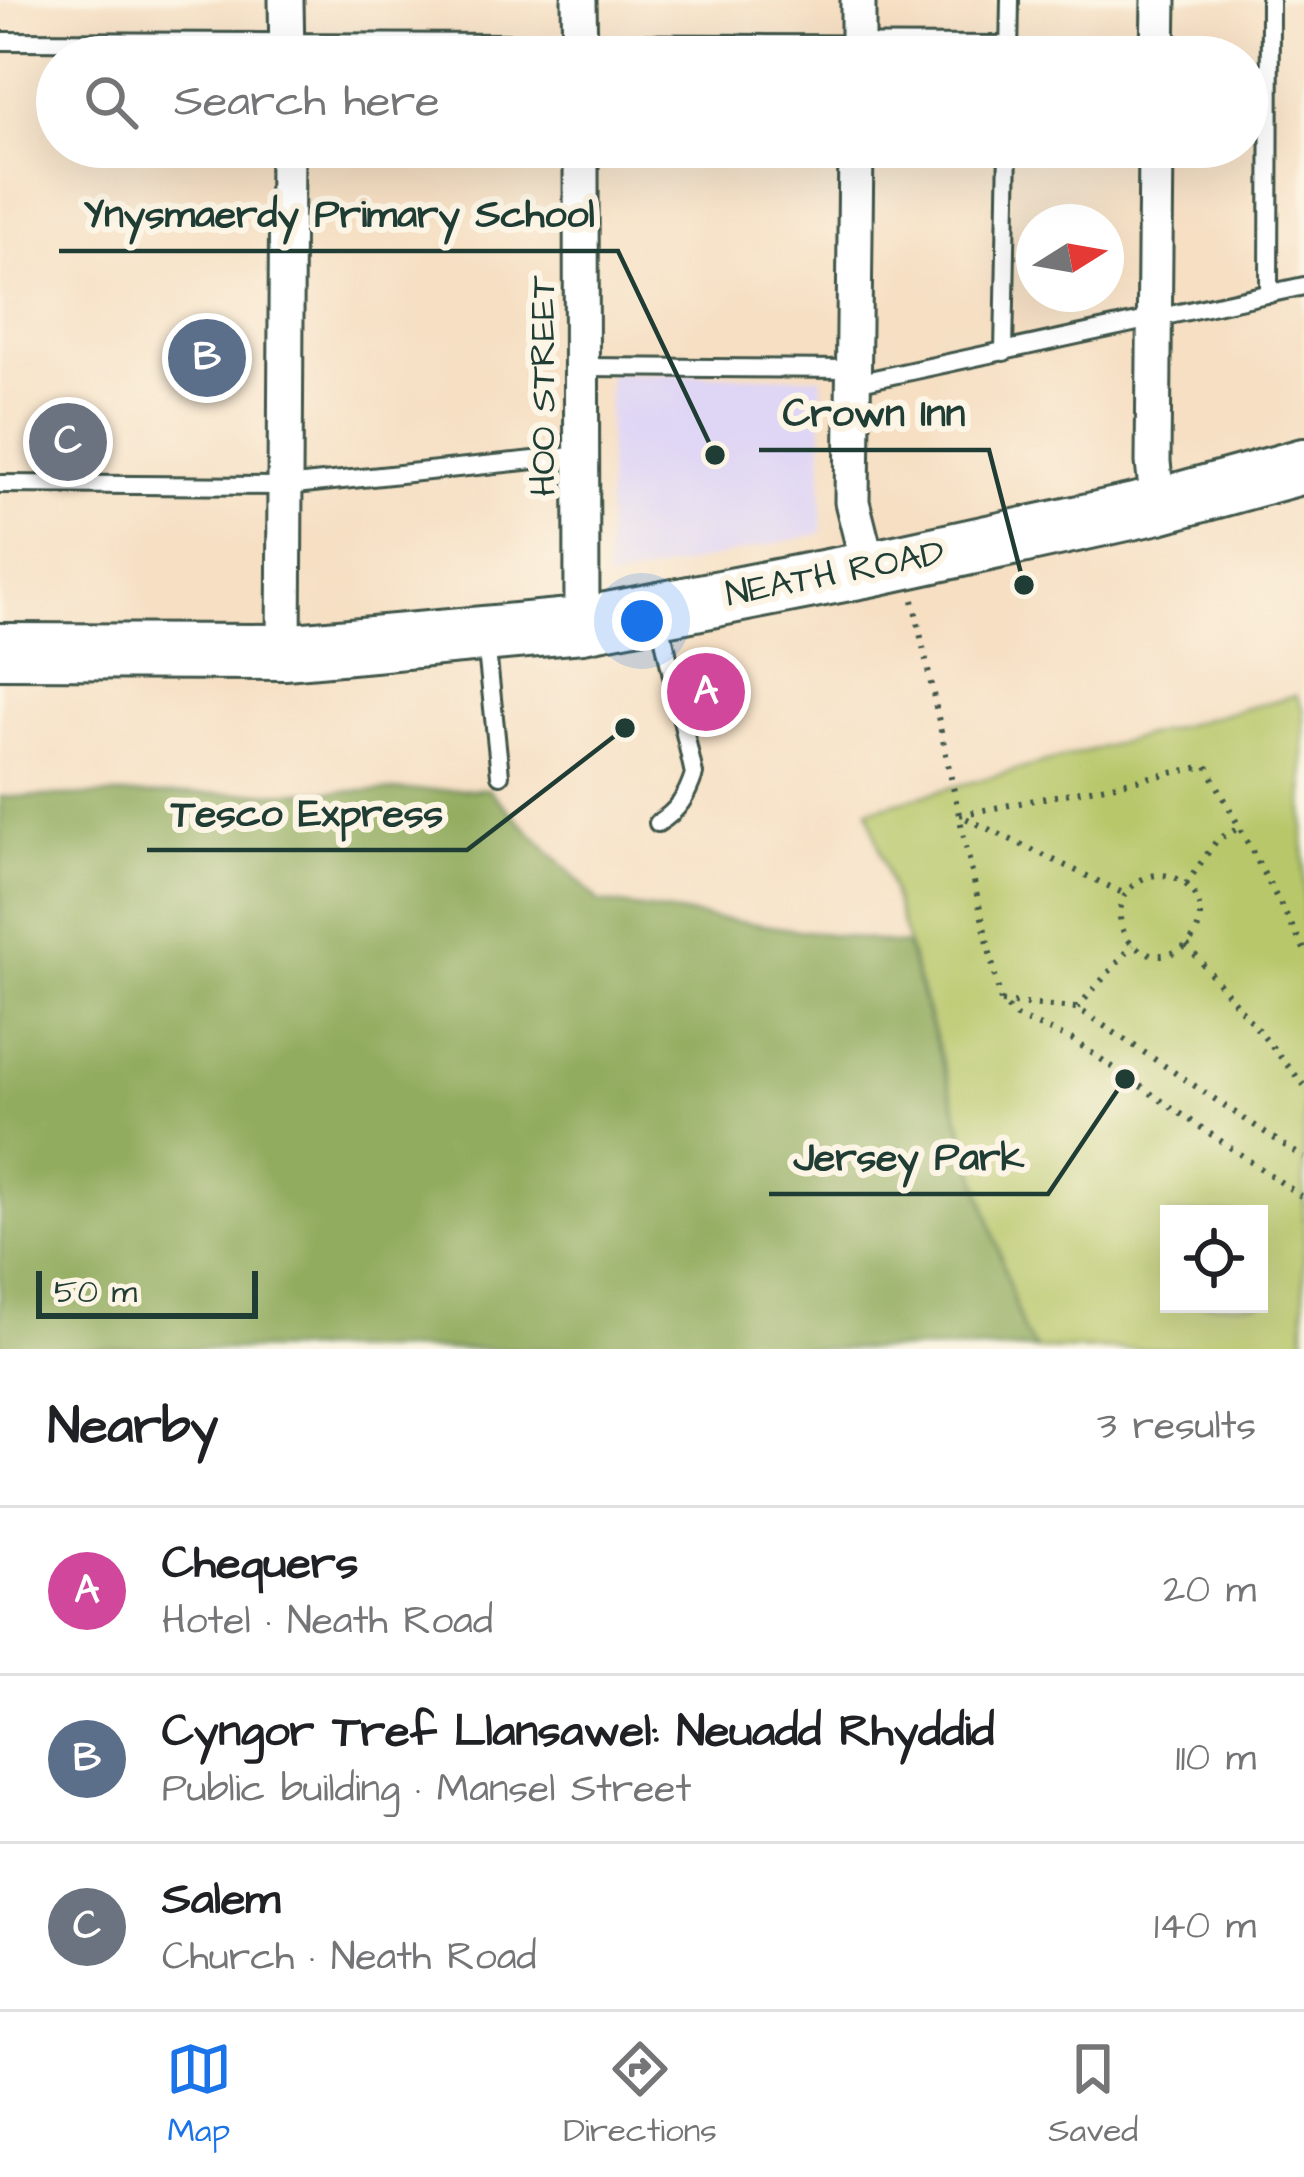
<!DOCTYPE html>
<html lang="en">
<head>
<meta charset="utf-8">
<style>
	body { margin:0; font-family:"Architects Daughter",sans-serif; background:#f2f2f2; color:#202124 }
	.controls { position:absolute; right:36px; bottom:36px; display:grid; overflow:hidden; border-radius:0px; box-shadow:0 12px 48px #0002 }
	.controls button { width:108px; height:108px; display:grid; place-items:center; padding:0; border:0; border-bottom:3px solid #e0e0e0; background:#fff; color:#202124; font:60px sans-serif }
	.compass { position:absolute; left:1016px; top:204px; width:108px; height:108px; border-radius:50%; background:#fff; box-shadow:0 12px 48px #0002; rotate:79deg }
	.scale { position:absolute; left:36px; bottom:30px; width:222px; box-sizing:border-box; padding-left:12px; border:6px solid #1f3d34; border-top:0; font-size:33px; line-height:42px; white-space:nowrap; color:#1f3d34; -webkit-text-stroke:9px #fcf5e5; paint-order:stroke }
	.you { position:absolute; left:642px; top:621px; width:42px; height:42px; margin:-30px; border:9px solid #fff; border-radius:50%; background:#1a73e8; box-shadow:0 0 0 18px #1a73e833 }
	.badge { display:grid; place-items:center; width:78px; height:78px; border-radius:50%; background:#1a73e8; color:#fff; font-size:39px; font-weight:700 }
	.pin { position:absolute; translate:-50% -50%; border:6px solid #fff; box-shadow:0 3px 12px #0006 }
	.list { margin:0; padding:0; list-style:none }
	h2 { display:flex; justify-content:space-between; align-items:center; height:156px; margin:0; padding:0 48px; font-size:51px }
	h2 small { font-size:39px; font-weight:400; color:#757577 }
	.list li { display:grid; grid-template-columns:78px 1fr auto; gap:36px; align-items:center; box-sizing:border-box; height:168px; padding:0 48px; border-top:3px solid #e0e0e0 }
	.list b { display:block; font-size:45px; white-space:nowrap }
	.list p { margin:0; font-size:39px; white-space:nowrap; color:#757577 }
	.list em { font-size:39px; font-style:normal; color:#757577 }
	.icon { flex:none; width:66px; height:66px; fill:none; stroke:currentColor; stroke-width:2; stroke-linecap:round; stroke-linejoin:round }
	.map { position:relative; flex:none; width:1304px; height:1349px; overflow:hidden }
	.search { position:absolute; background:#fff; box-shadow:0 12px 48px #0002; left:36px; right:36px; top:36px; height:132px; display:flex; align-items:center; gap:30px; box-sizing:border-box; padding:0 42px; border-radius:66px; color:#757577; font-size:45px }
	.sheet { height:660px; background:#fff }
	nav { display:flex; justify-content:space-around; align-items:center; box-sizing:border-box; height:168px; border-top:3px solid #e0e0e0; background:#fff; font-size:33px; color:#757577 }
	nav a { display:grid; justify-items:center; gap:6px }
	nav .on { color:#1a73e8 }
	.map>svg:first-child { display:block }
	.built { fill:#dfd5f5 }
	.green { fill:#b8c76a; stroke:#6c824f; stroke-width:3; fill-rule:evenodd }
	.forest { fill:#92ac5e; stroke:#587449; stroke-width:3 }
	.lines { fill:none; stroke-linecap:round; stroke-linejoin:round }
	.service-casing { stroke:#3f5549; stroke-width:22 }
	.minor-casing { stroke:#3f5549; stroke-width:39 }
	.primary-casing { stroke:#3f5549; stroke-width:60 }
	.path { stroke:#3f5549; stroke-width:6; stroke-dasharray:3 9; stroke-linecap:butt }
	.service { stroke:#fff; stroke-width:16 }
	.minor { stroke:#fff; stroke-width:33 }
	.primary { stroke:#fff; stroke-width:54 }
	.labels { text-anchor:middle; dominant-baseline:central; stroke-width:12; stroke-linejoin:round; paint-order:stroke }
	.street-label { font-size:36px; fill:#1f3d34; stroke:#fcf5e5 }
	.leader { fill:none; stroke:#1f3d34; stroke-width:4.5 }
	.callout-dot { fill:#1f3d34; stroke:#fcf5e5; stroke-width:4.5 }
	.callout-label { font-size:39px; text-anchor:middle; font-weight:bold; fill:#1f3d34; stroke:#fcf5e5; stroke-width:12; stroke-linejoin:round; paint-order:stroke }
</style>
</head>
<body>
<div class="map">
<svg width="1304" height="1349" viewBox="0 0 1304 1349">
	<rect width="100%" height="100%" fill="#fcf5e5"/>
	<filter id="ink" filterUnits="userSpaceOnUse"><feTurbulence type="fractalNoise" baseFrequency=".00833" numOctaves="2"/><feDisplacementMap in="SourceGraphic" scale="24" xChannelSelector="R" yChannelSelector="G"/><feConvolveMatrix kernelMatrix="1 2 1 2 8 2 1 2 1" color-interpolation-filters="sRGB"/></filter>
	<filter id="wash" filterUnits="userSpaceOnUse"><feTurbulence type="fractalNoise" baseFrequency=".004" numOctaves="4" result="noise"/><feDisplacementMap in="SourceGraphic" scale="48" xChannelSelector="R" yChannelSelector="G"/><feGaussianBlur stdDeviation="2.7" result="paint"/><feColorMatrix in="noise" values="0 0 0 0 0 0 0 0 0 0 0 0 0 0 0 0 0 1.4 0 .05"/><feComposite in="paint" operator="in"/></filter>
	<g filter="url(#wash)">
		<rect width="100%" height="100%" fill="#f6dfc3"/>
		<polygon class="built" points="609,373 822,377 822,533 606,582"/>
		<path class="green" d="M1296,695L1304,710V1349H1036L1023,1332L868,810ZM1169,1214H1259V1304H1169Z"/>
		<polygon class="forest" points="488,789 599,902 906,945 1023,1331 1036,1349 0,1349 0,797"/>
	</g>
	<g filter="url(#ink)">
		<g class="lines">
			<g class="service-casing">
				<g id="service">
					<polyline points="0,41 1010,45"/>
					<polyline points="1009,57 1010,0"/>
					<polyline points="1269,294 1270,0"/>
					<polyline points="1004,352 1008,147"/>
					<polyline points="583,367 851,369"/>
					<polyline points="851,384 1304,286"/>
					<polyline points="0,484 285,486 582,455"/>
					<polyline points="486,641 500,775"/>
					<path d="M658,823C678,811 687,796 694,774L659,617"/>
				</g>
			</g>
			<g class="minor-casing">
				<g id="minor">
					<polyline points="286,0 287,57"/>
					<polyline points="579,0 580,57"/>
					<polyline points="858,57 858,0"/>
					<polyline points="1158,57 1159,0"/>
					<polyline points="581,147 582,625"/>
					<polyline points="856,147 852,502 869,569"/>
					<polyline points="1156,147 1153,462 1158,506"/>
					<polyline points="284,652 287,147"/>
				</g>
			</g>
			<g class="primary-casing">
				<polyline id="primary" points="0,651 284,652 582,625 869,569 1158,506 1304,466"/>
			</g>
			<g class="path">
				<polyline points="913,600 959,815 1125,894"/>
				<circle cx="1160" cy="915" r="40"/>
				<polyline points="1186,884 1217,840 1240,827"/>
				<polyline points="1187,945 1304,1085"/>
				<polyline points="1304,949 1207,766 959,815 1001,1002 1016,1017 1073,1040 1304,1198"/>
				<polyline points="1001,1002 1077,1008 1304,1158"/>
				<polyline points="1077,1008 1133,945"/>
			</g>
			<use href="#service" class="service"/>
			<use href="#minor" class="minor"/>
			<use href="#primary" class="primary"/>
		</g>
	</g>
	<g class="labels">
		<g class="street-label">
			<text transform="translate(543 386) rotate(-90)">HOO STREET</text>
			<text transform="translate(835 574) rotate(-11)">NEATH ROAD</text>
		</g>
	</g>
	<path class="leader" d="M715 455L618 251H59M1024 585L989 450H759M625 728L467 850H147M1125 1079L1048 1194H769"/>
	<g class="callout-dot">
		<circle cx="715" cy="455" r="12"/>
		<circle cx="1024" cy="585" r="12"/>
		<circle cx="625" cy="728" r="12"/>
		<circle cx="1125" cy="1079" r="12"/>
	</g>
	<g class="callout-label">
		<text x="339" y="227">Ynysmaerdy Primary School</text>
		<text x="874" y="426">Crown Inn</text>
		<text x="307" y="826">Tesco Express</text>
		<text x="909" y="1170">Jersey Park</text>
	</g>
</svg>
<div class="controls">
<button><svg class="icon" aria-label="locate" viewBox="0 0 24 24"><circle cx="12" cy="12" r="6"/><path d="M12 2v4M12 18v4M2 12h4M18 12h4"/></svg></button>
</div>
<svg class="compass" viewBox="-18 -18 36 36"><path d="M0-13l5 13h-10z" fill="#e53935"/><path d="M0 13l5-13h-10z" fill="#757577"/></svg>
<div class="scale">50 m</div>
<div class="you"></div>
<div class="pin badge" style="left:706px;top:692px;background:#d1479c">A</div>
<div class="pin badge" style="left:207px;top:358px;background:#5c6f8a">B</div>
<div class="pin badge" style="left:68px;top:442px;background:#6b7280">C</div>
<div class="search"><svg class="icon" aria-label="search" viewBox="0 0 24 24"><circle cx="10" cy="10" r="6"/><path d="M15 15l6 6"/></svg>Search here</div>
</div>
<section class="sheet">
<h2>Nearby<small>3 results</small></h2>
<ul class="list">
<li><span class="badge" style="background:#d1479c">A</span><div><b>Chequers</b><p>Hotel · Neath Road</p></div><em>20 m</em></li>
<li><span class="badge" style="background:#5c6f8a">B</span><div><b>Cyngor Tref Llansawel: Neuadd Rhyddid</b><p>Public building · Mansel Street</p></div><em>110 m</em></li>
<li><span class="badge" style="background:#6b7280">C</span><div><b>Salem</b><p>Church · Neath Road</p></div><em>140 m</em></li>
</ul>
</section>
<nav>
<a class="on"><svg class="icon" aria-label="map" viewBox="0 0 24 24"><path d="M3 6l6-2 6 2 6-2v14l-6 2-6-2-6 2zM9 4v14M15 6v14"/></svg>Map</a>
<a><svg class="icon" aria-label="directions" viewBox="0 0 24 24"><path d="M12 3l9 9-9 9-9-9zM9 14v-3h6M13 9l2 2-2 2"/></svg>Directions</a>
<a><svg class="icon" aria-label="saved" viewBox="0 0 24 24"><path d="M7 4h10v16l-5-4-5 4z"/></svg>Saved</a>
</nav>
</body>
</html>
